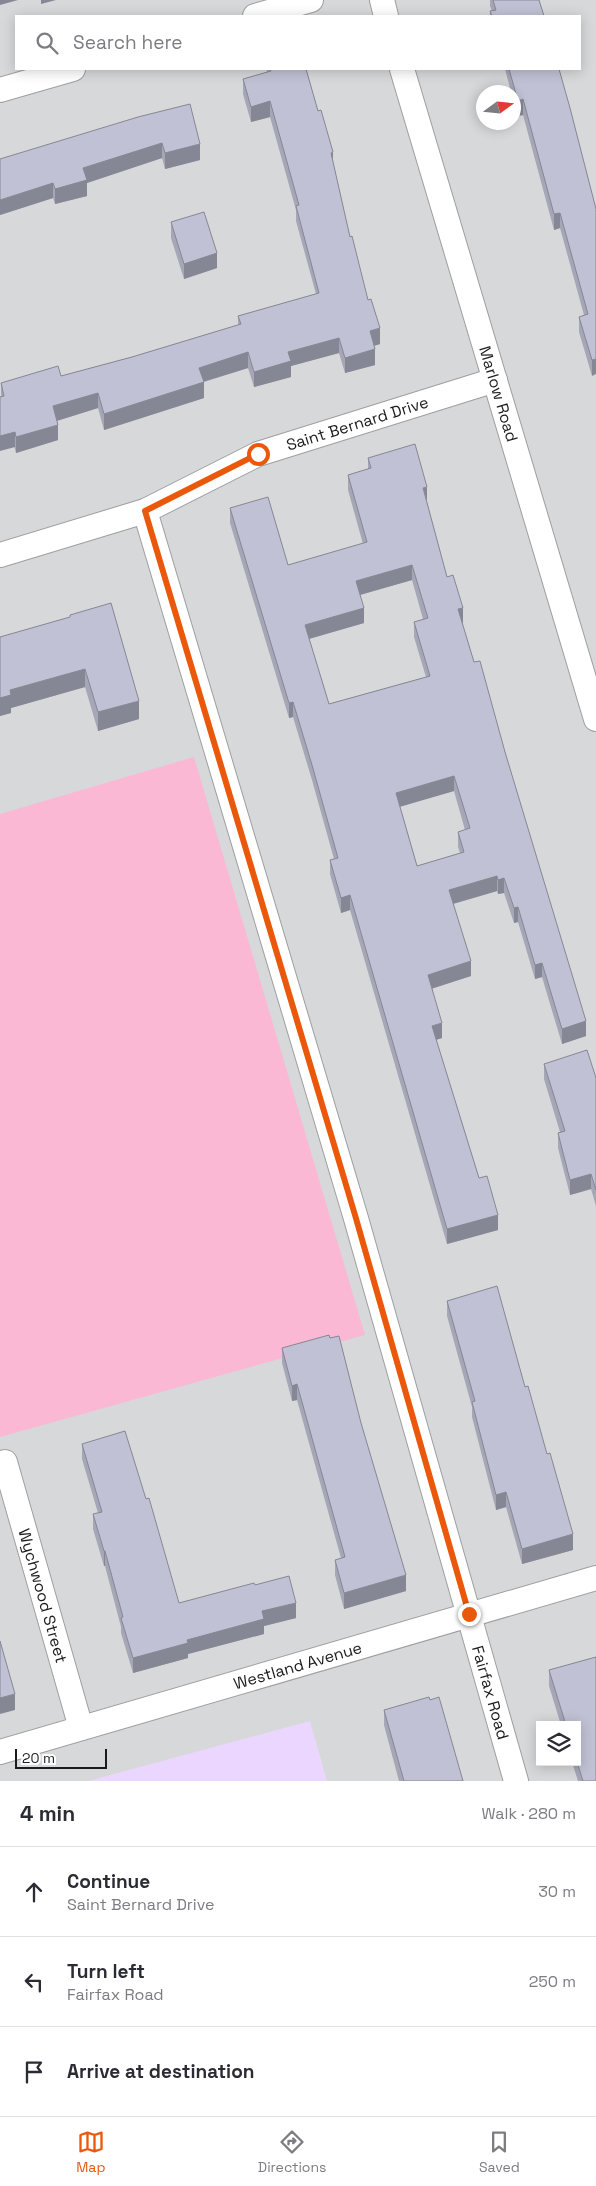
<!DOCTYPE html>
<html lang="en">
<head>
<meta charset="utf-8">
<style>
	body { margin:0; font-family:"Space Grotesk",sans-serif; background:#f7f7f7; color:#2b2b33 }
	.controls { position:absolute; right:15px; bottom:15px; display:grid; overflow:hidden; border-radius:0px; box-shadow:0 2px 12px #0003 }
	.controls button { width:45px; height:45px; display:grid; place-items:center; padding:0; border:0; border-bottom:1px solid #e1e1e2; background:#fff; color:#2b2b33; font:25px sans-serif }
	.compass { position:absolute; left:476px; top:85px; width:45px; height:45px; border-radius:50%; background:#fff; box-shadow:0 2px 12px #0003; rotate:75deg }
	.scale { position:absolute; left:15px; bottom:12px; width:92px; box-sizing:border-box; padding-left:5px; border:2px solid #1b1b1b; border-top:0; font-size:14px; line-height:18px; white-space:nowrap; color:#1b1b1b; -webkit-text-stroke:4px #fff; paint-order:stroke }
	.stop { position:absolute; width:15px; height:15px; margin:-11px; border:4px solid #ea580c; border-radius:50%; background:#fff }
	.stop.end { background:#ea580c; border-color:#fff; box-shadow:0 1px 5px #0008 }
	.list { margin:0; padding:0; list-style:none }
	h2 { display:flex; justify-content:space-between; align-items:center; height:65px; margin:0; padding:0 20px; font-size:21px }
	h2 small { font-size:16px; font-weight:400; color:#7c7c81 }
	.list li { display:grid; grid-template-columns:32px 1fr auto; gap:15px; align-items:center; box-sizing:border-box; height:90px; padding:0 20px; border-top:1px solid #e1e1e2 }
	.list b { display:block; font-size:19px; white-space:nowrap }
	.list p { margin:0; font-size:16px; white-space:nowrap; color:#7c7c81 }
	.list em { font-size:16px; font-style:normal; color:#7c7c81 }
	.icon { flex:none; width:28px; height:28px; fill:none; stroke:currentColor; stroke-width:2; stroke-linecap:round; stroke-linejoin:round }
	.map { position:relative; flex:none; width:596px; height:1781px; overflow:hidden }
	.search { position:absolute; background:#fff; box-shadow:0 2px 12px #0003; left:15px; right:15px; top:15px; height:55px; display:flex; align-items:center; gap:12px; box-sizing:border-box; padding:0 18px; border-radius:0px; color:#7c7c81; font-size:19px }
	.sheet { height:335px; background:#fff }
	nav { display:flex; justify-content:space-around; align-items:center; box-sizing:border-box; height:70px; border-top:1px solid #e1e1e2; background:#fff; font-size:14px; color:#7c7c81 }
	nav a { display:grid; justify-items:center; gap:2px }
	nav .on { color:#ea580c }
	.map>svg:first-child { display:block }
	.residential { fill:#d7d8d9; fill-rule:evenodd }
	.education { fill:#ead6ff }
	.park { fill:#fbb8d4 }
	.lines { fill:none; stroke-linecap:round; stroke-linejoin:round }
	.street-casing { stroke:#9f9f9f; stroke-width:26 }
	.street { stroke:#fff; stroke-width:24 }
	.wall { fill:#a5a6b6; fill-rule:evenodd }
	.shaded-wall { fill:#868794 }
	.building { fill:#c0c1d4; stroke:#868794; fill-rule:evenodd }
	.route { stroke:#ea580c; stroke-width:6 }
	.labels { text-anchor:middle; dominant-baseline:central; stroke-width:4; stroke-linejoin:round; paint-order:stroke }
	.street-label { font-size:16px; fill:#1b1b1b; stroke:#fff }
</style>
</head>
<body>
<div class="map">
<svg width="596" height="1781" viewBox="0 0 596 1781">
	<rect width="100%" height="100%" fill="#e1dfed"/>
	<path class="residential" d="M0,0H596V1781H0ZM16,16H580V69H16ZM484,92H514V122H484ZM540,1725H577V1762H540Z"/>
	<polygon class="education" points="310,1721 327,1781 88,1781"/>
	<polygon class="park" points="194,757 365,1335 0,1437 0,814"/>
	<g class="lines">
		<g class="street-casing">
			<g id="street">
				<polyline points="382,0 386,16"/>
				<polyline points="255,16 311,0"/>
				<path id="s1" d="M402,69L596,719"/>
				<polyline points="0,90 73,69"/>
				<path id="s2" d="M145,511L355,1215L516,1781"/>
				<path id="s3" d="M0,555L145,511L258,454L495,380"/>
				<path id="s4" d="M5,1462L81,1728"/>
				<path id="s5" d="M0,1752L596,1578"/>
			</g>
		</g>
		<use href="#street" class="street"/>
	</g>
	<g class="wall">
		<polygon points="490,0 539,0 544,16 490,16 490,11 492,11 490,6"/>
		<polygon points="266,69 306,69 333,163 350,237 380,344 373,346 375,365 345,373 339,353 291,366 291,377 254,387 248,368 204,382 204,398 104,430 98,408 57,421 58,440 16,453 1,397 1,383 61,376 132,357 238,325 238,316 316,294 296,221 296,210 270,117 251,122 243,94 243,79 267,72"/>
		<polygon points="505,69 559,69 596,209 592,376 579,332 579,317 584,315 560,228 554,230 523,115 518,116 514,100 514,92 511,92"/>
		<polygon points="138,117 200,160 165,169 162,158 87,183 87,196 55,204 53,198 0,215"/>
		<polygon points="171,222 217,268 184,279 171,238"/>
		<path d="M368,458L427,502L447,577L463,623H462L474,662L505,752L586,1036L562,1044L542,977L535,979L518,922L514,923L504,893L498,894L497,891L453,904L471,976L432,988L442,1038L436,1040L479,1178L498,1230L447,1244L350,910L341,913L330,874V860L334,859L312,780L293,717L289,718L230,523V508L288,565L363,544L348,490V475L368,469ZM412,580L423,619L414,622V637L426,677L329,704L309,639L364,623L360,595ZM454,791L465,830L458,832V847L460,853L417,866L400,806Z"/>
		<polygon points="70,615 139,719 98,731 85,687 11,708 11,713 0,716 0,637 70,617"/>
		<polygon points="544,1064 596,1078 596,1206 591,1189 570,1195 558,1148 558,1133 560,1132 544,1079"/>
		<polygon points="447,1301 525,1387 573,1550 522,1564 506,1507 496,1510 472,1417 472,1407 447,1316"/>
		<polygon points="282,1348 406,1591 344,1609 335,1575 335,1560 341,1558 297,1400 292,1401 282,1363"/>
		<polygon points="82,1444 146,1499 179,1603 255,1585 296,1618 264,1626 264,1634 188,1654 188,1658 133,1673 121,1633 121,1627 105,1566 104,1566 93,1529 93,1514 98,1513 82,1459"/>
		<polygon points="596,1657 596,1781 578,1781 572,1762 577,1762 577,1725 561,1725 549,1686 549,1670"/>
		<polygon points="430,1700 463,1781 399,1781 384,1725 384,1710"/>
	</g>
	<g class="shaded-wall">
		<polygon points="0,0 18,0 0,5"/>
		<polygon points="41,0 56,0 41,4"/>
		<polygon points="523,99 523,115 518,116 518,101"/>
		<polygon points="270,101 270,117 251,122 251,107"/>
		<polygon points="162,143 162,158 87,183 87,196 55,204 55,189 83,168"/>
		<polygon points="200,144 200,160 165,169 165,153"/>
		<polygon points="333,152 333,168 331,153"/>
		<polygon points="53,183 53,198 0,215 0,200"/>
		<polygon points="560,213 560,228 554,230 554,214"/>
		<polygon points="217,253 217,268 184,279 184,264"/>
		<polygon points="380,328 380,344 370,347 370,331"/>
		<polygon points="339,338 339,353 291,366 291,377 254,387 254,372 288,352"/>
		<polygon points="375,349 375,365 345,373 345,358"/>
		<polygon points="248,352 248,368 199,383 199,368"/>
		<polygon points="596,359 596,374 592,376 592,360"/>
		<polygon points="204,382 204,398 104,430 104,414"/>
		<polygon points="98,393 98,408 53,422 53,406"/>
		<polygon points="58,425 58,440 16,453 16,437"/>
		<polygon points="15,432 15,447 0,451 0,436"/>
		<polygon points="427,487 427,502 423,488"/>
		<polygon points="412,565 412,580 356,596 356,581"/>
		<polygon points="364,608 364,623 305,640 305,625"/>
		<polygon points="463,608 463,623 458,624 458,609"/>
		<polygon points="85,669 85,687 11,708 11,713 0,716 0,698 10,690"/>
		<polygon points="139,701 139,719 98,731 98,712"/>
		<polygon points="293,702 293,717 289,718 289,703"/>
		<polygon points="454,776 454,791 396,808 396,793"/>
		<polygon points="497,876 497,891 449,905 449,890"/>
		<polygon points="504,878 504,893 498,894 498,880"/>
		<polygon points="350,895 350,910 341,913 341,898"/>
		<polygon points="518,907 518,922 514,923 514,908"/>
		<polygon points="471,961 471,976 428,990 428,975"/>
		<polygon points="542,963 542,977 535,979 535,965"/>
		<polygon points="586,1021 586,1036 562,1044 562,1029"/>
		<polygon points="442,1023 442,1038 432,1041 432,1026"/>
		<polygon points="591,1174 591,1189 570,1195 570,1180"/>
		<polygon points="498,1215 498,1230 447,1244 447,1229"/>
		<polygon points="297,1384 297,1400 292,1401 292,1386"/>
		<polygon points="506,1492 506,1507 496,1510 496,1495"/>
		<polygon points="573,1534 573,1550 522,1564 522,1549"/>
		<rect x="104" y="1551" width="1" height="15"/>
		<polygon points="406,1575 406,1591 344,1609 344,1593"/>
		<polygon points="296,1603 296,1618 264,1626 264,1634 188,1654 188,1658 133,1673 133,1658 187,1640 262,1611"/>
		<polygon points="15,1694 15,1710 0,1714 0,1698"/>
	</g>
	<g class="building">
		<polygon points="493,0 539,0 544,16 492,16 490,11 496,10"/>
		<polygon points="270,69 306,69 318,111 321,110 333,152 331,153 350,237 352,236 368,300 371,299 380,328 370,331 375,349 345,358 339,338 288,352 291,361 254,372 248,352 199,368 204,382 104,414 98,393 53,406 58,425 16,437 15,432 0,436 0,397 4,396 1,383 58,366 61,376 132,357 241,324 238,316 319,293 296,206 299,205 270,101 251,107 243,79 271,71"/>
		<polygon points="509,69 559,69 570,108 596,209 596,359 592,360 579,317 588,314 560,213 554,214 523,99 518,101"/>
		<polygon points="190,104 200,144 165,153 162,143 83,168 87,180 55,189 53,183 0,200 0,159 138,117"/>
		<polygon points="204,212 217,253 184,264 171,222"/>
		<path d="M415,444L427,487L423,488L447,577L453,575L463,608L458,609L474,662L480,661L505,752L586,1021L562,1029L542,963L535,965L518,907L514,908L504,878L498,880L497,876L449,890L471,961L428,975L442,1023L432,1026L479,1178L487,1176L498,1215L447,1229L350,895L341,898L330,860L338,858L312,765L293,702L289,703L230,508L268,497L288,565L367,542L348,475L371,468L368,458ZM412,565L428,618L414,622L430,676L329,704L305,625L364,608L356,581ZM454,776L470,828L458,832L464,852L417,866L396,793Z"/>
		<polygon points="111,603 139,701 98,712 85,669 10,690 11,695 0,698 0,637 70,617 70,615"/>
		<polygon points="587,1050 596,1078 596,1190 591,1174 570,1180 558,1133 565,1131 544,1064"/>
		<polygon points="497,1286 525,1387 528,1386 547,1454 550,1453 573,1534 522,1549 506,1492 496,1495 472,1402 475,1401 447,1301"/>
		<polygon points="329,1335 330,1338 339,1336 361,1423 406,1575 344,1593 335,1560 345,1557 297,1384 292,1386 282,1348"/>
		<polygon points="125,1431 146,1499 149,1498 179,1603 254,1583 255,1585 289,1576 296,1603 262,1611 264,1619 187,1640 188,1643 133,1658 121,1618 123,1617 105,1551 104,1551 93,1514 102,1512 82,1444"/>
		<polygon points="0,1641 15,1694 0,1698"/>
		<polygon points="596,1657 596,1781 583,1781 577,1762 577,1725 566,1725 549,1670"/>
		<polygon points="429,1697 430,1700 439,1697 463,1781 404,1781 384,1710"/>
	</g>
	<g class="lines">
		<polyline class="route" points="258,454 145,511 355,1215 469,1614"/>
	</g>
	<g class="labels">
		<g class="street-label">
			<text stroke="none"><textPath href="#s1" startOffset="339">Marlow Road</textPath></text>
			<text stroke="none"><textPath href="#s3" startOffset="382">Saint Bernard Drive</textPath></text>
			<text stroke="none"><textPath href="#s4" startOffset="139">Wychwood Street</textPath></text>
			<text stroke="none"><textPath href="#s5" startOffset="310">Westland Avenue</textPath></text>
			<text stroke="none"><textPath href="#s2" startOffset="1231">Fairfax Road</textPath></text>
		</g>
	</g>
</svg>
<div class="controls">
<button><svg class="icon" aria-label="layers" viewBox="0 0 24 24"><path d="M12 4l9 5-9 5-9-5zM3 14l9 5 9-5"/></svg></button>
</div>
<svg class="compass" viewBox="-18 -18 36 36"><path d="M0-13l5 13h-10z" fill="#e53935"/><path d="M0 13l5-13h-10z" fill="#7c7c81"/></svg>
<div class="scale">20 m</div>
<div class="stop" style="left:258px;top:454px"></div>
<div class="stop end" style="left:469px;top:1614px"></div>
<div class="search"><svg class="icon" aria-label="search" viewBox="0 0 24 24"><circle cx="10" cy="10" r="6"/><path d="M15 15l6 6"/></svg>Search here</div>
</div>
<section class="sheet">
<h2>4 min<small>Walk · 280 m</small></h2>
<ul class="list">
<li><svg class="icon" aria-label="ahead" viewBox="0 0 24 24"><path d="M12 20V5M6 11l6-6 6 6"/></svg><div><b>Continue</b><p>Saint Bernard Drive</p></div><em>30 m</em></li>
<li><svg class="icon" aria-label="left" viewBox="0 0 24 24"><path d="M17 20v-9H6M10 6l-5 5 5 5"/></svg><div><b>Turn left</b><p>Fairfax Road</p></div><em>250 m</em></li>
<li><svg class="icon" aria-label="arrive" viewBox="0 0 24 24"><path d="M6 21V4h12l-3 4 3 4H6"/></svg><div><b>Arrive at destination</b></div></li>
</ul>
</section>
<nav>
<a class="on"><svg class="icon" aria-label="map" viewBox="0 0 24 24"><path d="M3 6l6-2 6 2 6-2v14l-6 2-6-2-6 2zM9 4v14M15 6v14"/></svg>Map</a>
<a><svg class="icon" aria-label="directions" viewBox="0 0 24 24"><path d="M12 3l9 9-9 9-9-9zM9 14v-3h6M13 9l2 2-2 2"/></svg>Directions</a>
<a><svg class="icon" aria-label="saved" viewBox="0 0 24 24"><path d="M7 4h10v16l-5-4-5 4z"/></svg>Saved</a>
</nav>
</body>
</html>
